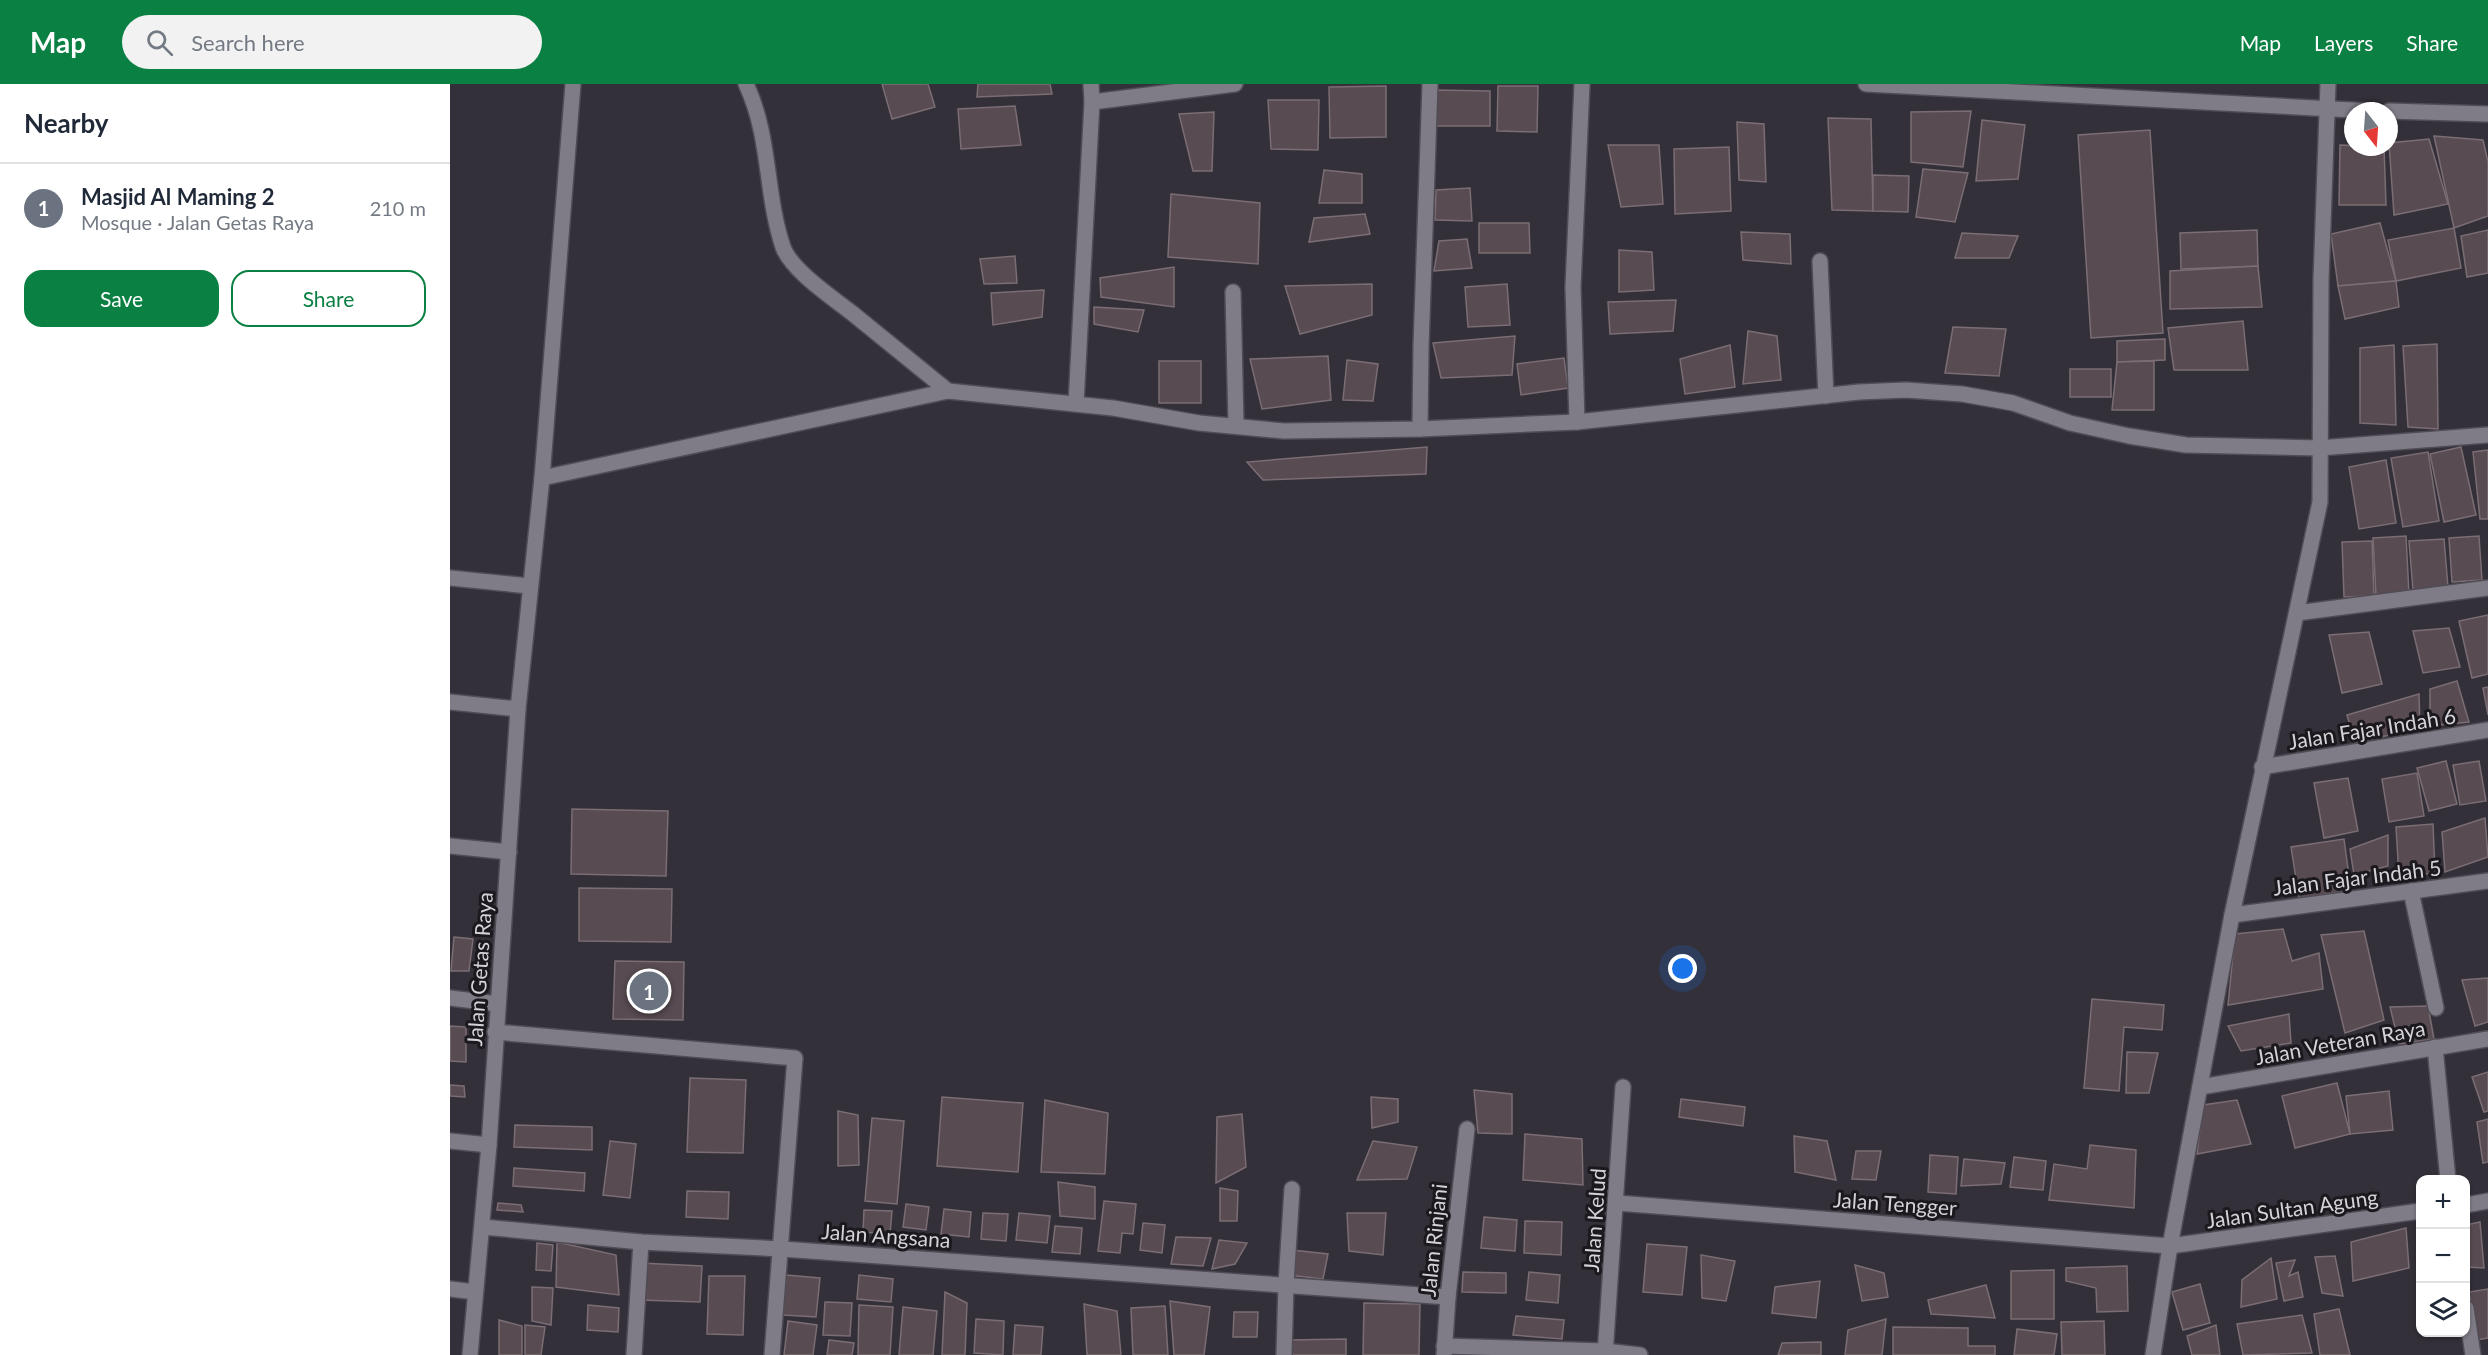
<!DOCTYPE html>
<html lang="en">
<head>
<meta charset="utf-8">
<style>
	body { margin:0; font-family:Lato,sans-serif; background:#f2f2f3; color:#1f2937 }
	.controls { position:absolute; right:18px; bottom:18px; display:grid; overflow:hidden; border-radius:12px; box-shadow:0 2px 4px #0004 }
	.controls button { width:54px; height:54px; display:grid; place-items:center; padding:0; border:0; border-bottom:2px solid #e0e1e3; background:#fff; color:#1f2937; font:30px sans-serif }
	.compass { position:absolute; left:1894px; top:18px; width:54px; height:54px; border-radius:50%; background:#fff; box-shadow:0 2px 4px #0004; rotate:163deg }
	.you { position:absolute; left:1233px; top:885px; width:21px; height:21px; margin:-15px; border:4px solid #fff; border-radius:50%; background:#1a73e8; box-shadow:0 0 0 9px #1a73e833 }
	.badge { display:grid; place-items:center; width:39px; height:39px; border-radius:50%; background:#0b8043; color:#fff; font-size:20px; font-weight:700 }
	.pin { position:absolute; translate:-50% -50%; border:3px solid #fff; box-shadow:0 2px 6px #0006 }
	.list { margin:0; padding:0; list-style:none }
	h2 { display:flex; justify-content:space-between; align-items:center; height:78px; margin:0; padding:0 24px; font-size:26px }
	h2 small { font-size:20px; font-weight:400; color:#747a83 }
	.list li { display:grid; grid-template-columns:39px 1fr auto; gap:18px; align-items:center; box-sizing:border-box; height:90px; padding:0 24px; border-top:2px solid #e0e1e3 }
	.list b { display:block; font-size:22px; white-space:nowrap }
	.list p { margin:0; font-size:20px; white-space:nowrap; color:#747a83 }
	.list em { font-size:20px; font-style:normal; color:#747a83 }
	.actions { display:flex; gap:12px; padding:18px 24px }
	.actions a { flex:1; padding:14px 0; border:2px solid #0b8043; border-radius:18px; text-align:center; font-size:21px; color:#0b8043 }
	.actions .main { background:#0b8043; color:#fff }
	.icon { flex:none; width:33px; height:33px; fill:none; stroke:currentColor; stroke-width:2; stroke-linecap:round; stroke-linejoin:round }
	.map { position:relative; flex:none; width:2038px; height:1271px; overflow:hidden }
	header { display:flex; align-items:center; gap:36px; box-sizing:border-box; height:84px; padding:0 30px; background:#0b8043; color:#fff }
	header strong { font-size:28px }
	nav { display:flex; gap:33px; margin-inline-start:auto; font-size:21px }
	.search { width:420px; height:54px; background:#f2f2f3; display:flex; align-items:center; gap:15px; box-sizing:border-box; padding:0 21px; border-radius:33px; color:#747a83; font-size:22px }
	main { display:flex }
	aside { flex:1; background:#fff }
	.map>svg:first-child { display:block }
	.building { fill:#584c52; stroke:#7a6d73; stroke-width:1.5 }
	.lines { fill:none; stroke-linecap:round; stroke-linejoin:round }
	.minor-casing { stroke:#504c55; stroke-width:18 }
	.minor { stroke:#807c87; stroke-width:15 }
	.labels { text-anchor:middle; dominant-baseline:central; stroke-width:6; stroke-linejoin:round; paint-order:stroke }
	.street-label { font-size:21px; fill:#d5d3d9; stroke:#1b191d }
</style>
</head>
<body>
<header>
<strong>Map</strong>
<div class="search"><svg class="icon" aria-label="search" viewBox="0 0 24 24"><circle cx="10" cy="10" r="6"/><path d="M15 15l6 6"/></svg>Search here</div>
<nav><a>Map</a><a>Layers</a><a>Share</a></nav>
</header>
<main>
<aside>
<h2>Nearby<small></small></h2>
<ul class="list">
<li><span class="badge" style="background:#6b7280">1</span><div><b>Masjid Al Maming 2</b><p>Mosque · Jalan Getas Raya</p></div><em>210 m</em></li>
</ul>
<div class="actions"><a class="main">Save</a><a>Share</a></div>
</aside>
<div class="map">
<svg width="2038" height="1271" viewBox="0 0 2038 1271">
	<rect width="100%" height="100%" fill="#343039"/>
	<g class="building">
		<polygon points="432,0 478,0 485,23 442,35"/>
		<polygon points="528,0 600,0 602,10 527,13"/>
		<polygon points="936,2 936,53 880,54 879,3"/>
		<polygon points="1048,2 1088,2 1087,48 1047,47"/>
		<polygon points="986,6 1040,7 1040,42 985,42"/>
		<polygon points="818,16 869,16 868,66 821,65"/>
		<polygon points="565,22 571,61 511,65 508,25"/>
		<polygon points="1521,27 1513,83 1461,78 1461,28"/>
		<polygon points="764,28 762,87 743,87 729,30"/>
		<polygon points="1378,34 1421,35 1423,127 1382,126"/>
		<polygon points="1532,36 1575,41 1568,95 1526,97"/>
		<polygon points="1287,38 1314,40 1316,98 1289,96"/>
		<polygon points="1700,46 1713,249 1641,254 1628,51"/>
		<polygon points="1984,52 2033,56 2038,78 2038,132 2004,144"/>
		<polygon points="1979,55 1998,120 1944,131 1939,59"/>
		<polygon points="1158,61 1209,61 1213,120 1171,123"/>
		<polygon points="1890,61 1934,63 1936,121 1889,121"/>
		<polygon points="1279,63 1281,127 1225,130 1224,65"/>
		<polygon points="1473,85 1518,89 1505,138 1466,133"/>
		<polygon points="874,86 912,90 912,119 869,119"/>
		<polygon points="1423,91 1459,92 1458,128 1423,127"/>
		<polygon points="1020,104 1022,137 985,136 986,106"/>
		<polygon points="721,110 810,119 808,180 718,173"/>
		<polygon points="915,130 920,150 859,158 864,134"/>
		<polygon points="1029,139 1079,139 1080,169 1029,169"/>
		<polygon points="1930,139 1946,197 1888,202 1881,150"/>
		<polygon points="2004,144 2011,184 1946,197 1938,156"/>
		<polygon points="1807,146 1808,182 1731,185 1730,149"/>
		<polygon points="2038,146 2038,189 2017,193 2011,152"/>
		<polygon points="1291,148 1340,150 1341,180 1293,176"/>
		<polygon points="1512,149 1568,152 1559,174 1505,174"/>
		<polygon points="1017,155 1022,184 984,187 989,157"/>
		<polygon points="1169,166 1202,168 1204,206 1169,208"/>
		<polygon points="565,172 567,199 534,200 530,175"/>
		<polygon points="1808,182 1812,223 1720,225 1720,187"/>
		<polygon points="724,183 724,223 651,213 650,194"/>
		<polygon points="1946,197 1949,223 1895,235 1888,202"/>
		<polygon points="922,200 922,231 850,250 835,202"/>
		<polygon points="1057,200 1060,241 1018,243 1015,203"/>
		<polygon points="594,206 592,233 543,241 541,209"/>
		<polygon points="1226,216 1223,247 1160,250 1158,218"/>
		<polygon points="644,223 694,226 688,248 644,240"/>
		<polygon points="1793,237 1798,286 1724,286 1718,244"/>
		<polygon points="1503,243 1556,245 1549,292 1495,289"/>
		<polygon points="1298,247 1327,252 1331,296 1293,300"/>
		<polygon points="1065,252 1062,291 991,294 983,259"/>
		<polygon points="1715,255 1715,276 1667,278 1667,257"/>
		<polygon points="1987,260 1988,345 1958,343 1953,262"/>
		<polygon points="1280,261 1285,303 1235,310 1230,275"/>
		<polygon points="1944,261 1946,341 1910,339 1910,264"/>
		<polygon points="878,272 881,316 812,325 800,275"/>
		<polygon points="1114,274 1118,304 1071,311 1067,280"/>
		<polygon points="897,276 928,280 923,317 893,316"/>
		<rect x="709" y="277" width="42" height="42"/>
		<polygon points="1704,277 1704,326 1662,326 1667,278"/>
		<rect x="1620" y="285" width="41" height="28"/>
		<polygon points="977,363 976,390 813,396 797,378"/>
		<polygon points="2011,363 2026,431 1994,438 1980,370"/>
		<polygon points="2038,366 2038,435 2030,435 2023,368"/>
		<polygon points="1978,368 1989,437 1953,443 1941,374"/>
		<polygon points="1936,376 1946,439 1909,445 1899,383"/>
		<polygon points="1956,452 1959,510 1926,512 1923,454"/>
		<polygon points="2029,452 2032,496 2002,498 1999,454"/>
		<polygon points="1994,455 1998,503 1963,507 1959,457"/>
		<polygon points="1922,457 1924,512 1894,513 1892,458"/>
		<polygon points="2038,531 2038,590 2022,594 2009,537"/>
		<polygon points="1999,544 2010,583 1973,589 1963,547"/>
		<polygon points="1919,548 1932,600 1892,609 1879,551"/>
		<polygon points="2007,597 2019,638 1980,642 1980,605"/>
		<polygon points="2038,603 2038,631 2033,604"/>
		<polygon points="1969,610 1970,644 1905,659 1897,631"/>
		<polygon points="1996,677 2007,720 1979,727 1967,684"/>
		<polygon points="2029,677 2036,717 2010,721 2003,681"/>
		<polygon points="1967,689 1974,732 1939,738 1932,695"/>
		<polygon points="1898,694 1908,747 1874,754 1864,699"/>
		<polygon points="122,725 218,727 216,792 121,790"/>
		<polygon points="2035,734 2038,773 1995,788 1992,748"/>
		<polygon points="1983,740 1985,789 1949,793 1946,743"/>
		<polygon points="1938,751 1938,782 1904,791 1900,765"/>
		<polygon points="1894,755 1901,807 1849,814 1841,763"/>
		<polygon points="129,804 222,805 221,858 129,857"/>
		<polygon points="1833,845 1842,877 1869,869 1873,905 1778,921 1785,850"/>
		<polygon points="1914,847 1934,936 1895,949 1871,851"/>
		<polygon points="4,853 23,855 19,887 1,887"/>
		<polygon points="165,877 234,878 233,936 163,935"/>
		<polygon points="2038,894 2038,938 2025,942 2012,896"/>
		<polygon points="1642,915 1714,921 1712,946 1674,943 1669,1007 1634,1004"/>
		<polygon points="1978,922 1984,955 1949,960 1940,923"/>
		<polygon points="1839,930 1841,959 1791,967 1778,942"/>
		<polygon points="0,942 16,943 16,978 0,977"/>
		<polygon points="1677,968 1708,969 1699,1009 1676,1009"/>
		<polygon points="2038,988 2038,1027 2034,1028 2022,993"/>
		<polygon points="240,994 296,996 293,1069 237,1068"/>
		<polygon points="1887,999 1900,1050 1845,1064 1832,1012"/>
		<polygon points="0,1001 14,1002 15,1013 0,1012"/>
		<polygon points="1024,1006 1062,1010 1062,1050 1028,1049"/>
		<polygon points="1939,1007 1943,1046 1900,1050 1896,1012"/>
		<polygon points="492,1013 573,1019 568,1088 487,1082"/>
		<polygon points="921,1013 948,1015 948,1038 922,1044"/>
		<polygon points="1231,1015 1295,1023 1293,1042 1229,1033"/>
		<polygon points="595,1016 658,1029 655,1090 591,1088"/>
		<polygon points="1787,1016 1801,1060 1747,1070 1753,1021"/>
		<polygon points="388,1027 408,1031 409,1081 388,1082"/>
		<polygon points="792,1030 796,1083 766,1099 767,1033"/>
		<polygon points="422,1034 454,1037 447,1120 415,1117"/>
		<polygon points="2038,1035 2038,1078 2033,1079 2027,1038"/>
		<polygon points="65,1041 142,1043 142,1066 64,1063"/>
		<polygon points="1075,1050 1132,1055 1133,1101 1073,1096"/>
		<polygon points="1344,1052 1377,1057 1386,1096 1345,1088"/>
		<polygon points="160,1057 186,1060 180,1114 153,1111"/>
		<polygon points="923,1057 967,1063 957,1095 907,1096"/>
		<polygon points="1640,1061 1686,1066 1684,1124 1599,1116 1604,1080 1637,1085"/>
		<polygon points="1406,1067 1431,1067 1426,1096 1402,1095"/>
		<polygon points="1480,1071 1508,1073 1506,1110 1478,1108"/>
		<polygon points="1564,1073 1596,1077 1593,1106 1560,1103"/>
		<polygon points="1514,1075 1555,1079 1551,1100 1511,1102"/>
		<polygon points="64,1084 135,1089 134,1107 63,1102"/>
		<polygon points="608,1098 645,1103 645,1135 610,1132"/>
		<polygon points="770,1104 788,1107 787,1137 770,1137"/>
		<polygon points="237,1107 279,1108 278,1135 236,1133"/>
		<polygon points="654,1117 686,1120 683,1150 672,1149 670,1169 648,1167"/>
		<polygon points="48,1119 71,1121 73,1128 47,1126"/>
		<polygon points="456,1120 479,1123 476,1146 453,1143"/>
		<polygon points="494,1125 521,1128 519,1153 491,1150"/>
		<polygon points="414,1126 442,1127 440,1150 413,1148"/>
		<polygon points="533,1129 558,1130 556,1157 531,1155"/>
		<polygon points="569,1129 600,1132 597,1159 566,1156"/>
		<polygon points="897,1129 936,1129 933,1171 899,1167"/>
		<polygon points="1034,1133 1067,1136 1065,1167 1031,1164"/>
		<polygon points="1075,1137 1112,1138 1111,1171 1074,1169"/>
		<polygon points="2030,1138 2034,1184 2016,1183 2016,1141"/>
		<polygon points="693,1139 715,1141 712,1169 690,1166"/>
		<polygon points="605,1142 632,1144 630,1170 602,1168"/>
		<polygon points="1956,1144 1959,1184 1903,1197 1901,1158"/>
		<polygon points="726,1153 761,1154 753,1182 721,1180"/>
		<polygon points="769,1156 797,1159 785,1180 762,1185"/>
		<polygon points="107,1158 166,1171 169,1211 106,1203"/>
		<polygon points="87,1159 103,1161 101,1187 86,1186"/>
		<polygon points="1197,1160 1237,1163 1232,1211 1193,1208"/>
		<polygon points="842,1166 878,1170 873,1195 839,1191"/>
		<polygon points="1251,1171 1285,1177 1276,1217 1252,1214"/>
		<polygon points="1885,1172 1893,1212 1872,1209 1865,1173"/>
		<polygon points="1821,1174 1827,1215 1791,1223 1792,1196"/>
		<polygon points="1845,1176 1839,1192 1848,1188 1853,1213 1834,1217 1826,1179"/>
		<polygon points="190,1179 252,1182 250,1218 189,1216"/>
		<polygon points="1405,1181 1434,1189 1438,1213 1412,1217"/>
		<polygon points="1677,1182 1678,1227 1647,1228 1646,1204 1616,1197 1616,1184"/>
		<polygon points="1604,1186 1604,1235 1561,1235 1561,1187"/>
		<polygon points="1013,1188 1056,1189 1056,1209 1012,1208"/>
		<polygon points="1079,1188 1110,1191 1108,1219 1076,1216"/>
		<polygon points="336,1191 370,1194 366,1233 333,1231"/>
		<polygon points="409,1191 443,1195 441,1218 407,1215"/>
		<polygon points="259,1192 295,1192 293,1251 257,1250"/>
		<polygon points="1370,1197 1366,1234 1322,1229 1325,1203"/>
		<polygon points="1750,1200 1760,1239 1733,1246 1722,1208"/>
		<polygon points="1536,1201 1545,1234 1481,1230 1478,1216"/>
		<polygon points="82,1203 103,1204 101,1241 82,1237"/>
		<polygon points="2038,1205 2038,1254 2027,1256 2019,1208"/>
		<polygon points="495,1208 517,1219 515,1271 492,1271"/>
		<polygon points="720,1217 760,1223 754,1271 724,1271"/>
		<polygon points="375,1218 402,1219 400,1252 373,1251"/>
		<polygon points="914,1219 970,1220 969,1271 913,1271"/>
		<polygon points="634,1220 667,1227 671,1271 637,1271"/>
		<polygon points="138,1221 169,1224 168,1248 137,1246"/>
		<polygon points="409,1221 443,1223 440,1271 408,1271"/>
		<polygon points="715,1222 718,1271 683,1271 681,1224"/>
		<polygon points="453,1223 487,1227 483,1271 449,1271"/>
		<polygon points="1889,1225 1900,1271 1870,1271 1864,1230"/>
		<polygon points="784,1228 808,1228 807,1253 783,1253"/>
		<polygon points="1852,1231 1862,1269 1793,1271 1787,1240"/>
		<polygon points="1066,1232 1114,1236 1112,1255 1063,1251"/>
		<polygon points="526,1235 554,1237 553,1271 524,1269"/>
		<polygon points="1436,1235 1432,1271 1395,1271 1398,1246"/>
		<polygon points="49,1236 72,1242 72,1271 49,1271"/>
		<polygon points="338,1237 367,1241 363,1271 334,1271"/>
		<polygon points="1654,1237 1655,1271 1612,1271 1611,1238"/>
		<polygon points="75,1241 95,1243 91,1271 75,1271"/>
		<polygon points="565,1241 593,1243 591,1271 563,1271"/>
		<polygon points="1766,1241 1770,1271 1742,1271 1737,1252"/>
		<polygon points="1443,1243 1518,1244 1518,1262 1545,1262 1545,1271 1443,1271"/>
		<polygon points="1567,1245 1607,1250 1604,1271 1564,1271"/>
		<polygon points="896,1255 896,1271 838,1271 838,1256"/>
		<polygon points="379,1256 404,1259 402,1271 377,1271"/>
		<polygon points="1371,1258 1371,1271 1328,1271 1332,1259"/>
	</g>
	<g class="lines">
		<g class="minor-casing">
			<g id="minor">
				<path d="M296,0C321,53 315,110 333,163C341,186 383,214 402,229C434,255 466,281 498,307"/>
				<polyline points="641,0 642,18"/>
				<polyline points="1416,0 1921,27"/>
				<polyline points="1939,27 2038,30"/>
				<polyline points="1370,177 1376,312"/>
				<polyline points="783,208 786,341"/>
				<polyline points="626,320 642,18 785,0"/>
				<polyline points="1127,338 1123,203 1132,0"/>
				<polyline points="970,345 971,263 980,0"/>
				<polyline points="92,394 498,307 663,324 749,339 834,347 970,345 1127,338 1409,308 1456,306 1512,310 1563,319 1620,339 1679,352 1736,361 1869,364 2038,351"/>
				<polyline points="0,494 79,502"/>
				<polyline points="1847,529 2038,504"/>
				<polyline points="0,618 68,625"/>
				<polyline points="1812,683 2038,646"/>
				<polyline points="0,762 59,768"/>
				<polyline points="1961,807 1986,924"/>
				<polyline points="1782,831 2038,797"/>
				<polyline points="0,914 48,920"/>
				<polyline points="45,948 345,974 322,1271"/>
				<polyline points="1985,963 1998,1096"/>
				<polyline points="1750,1003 2038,955"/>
				<polyline points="0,1057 39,1061"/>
				<polyline points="1167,1119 1720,1162 1970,1127"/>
				<polyline points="2016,1121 2038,1117"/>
				<polyline points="33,1143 191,1158 332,1165 998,1213"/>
				<polyline points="0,1205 25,1208"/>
				<polyline points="2016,1224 2023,1271"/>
				<polyline points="994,1262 1155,1267 1190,1271"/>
				<polyline points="20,1271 39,1061 68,625 92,394 123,0"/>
				<polyline points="184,1271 191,1158"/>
				<polyline points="834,1271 836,1200 842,1105"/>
				<polyline points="994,1271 998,1213 1017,1045"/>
				<polyline points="1155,1271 1173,1003"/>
				<polyline points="1703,1271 1720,1162 1782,831 1870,418 1871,196 1878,0"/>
			</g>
		</g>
		<use href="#minor" class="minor"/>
	</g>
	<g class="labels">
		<g class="street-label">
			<text transform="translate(1922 644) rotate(-9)">Jalan Fajar Indah 6</text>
			<text transform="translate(1907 793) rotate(-7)">Jalan Fajar Indah 5</text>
			<text transform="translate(29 885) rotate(-86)">Jalan Getas Raya</text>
			<text transform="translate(1890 958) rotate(-10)">Jalan Veteran Raya</text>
			<text transform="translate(1445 1119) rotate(4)">Jalan Tengger</text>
			<text transform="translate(1842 1124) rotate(-8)">Jalan Sultan Agung</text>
			<text transform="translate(1144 1136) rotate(-86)">Jalan Kelud</text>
			<text transform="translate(436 1151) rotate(4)">Jalan Angsana</text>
			<text transform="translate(983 1156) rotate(-84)">Jalan Rinjani</text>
		</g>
	</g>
</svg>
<div class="controls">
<button>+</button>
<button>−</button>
<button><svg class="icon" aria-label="layers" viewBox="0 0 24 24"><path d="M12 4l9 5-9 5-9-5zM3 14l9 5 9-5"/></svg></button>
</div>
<svg class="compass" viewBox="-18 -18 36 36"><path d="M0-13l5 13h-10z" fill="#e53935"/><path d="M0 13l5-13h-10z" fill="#747a83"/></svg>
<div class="you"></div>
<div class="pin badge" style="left:199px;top:907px;background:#6b7280">1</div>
</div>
</main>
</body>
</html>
